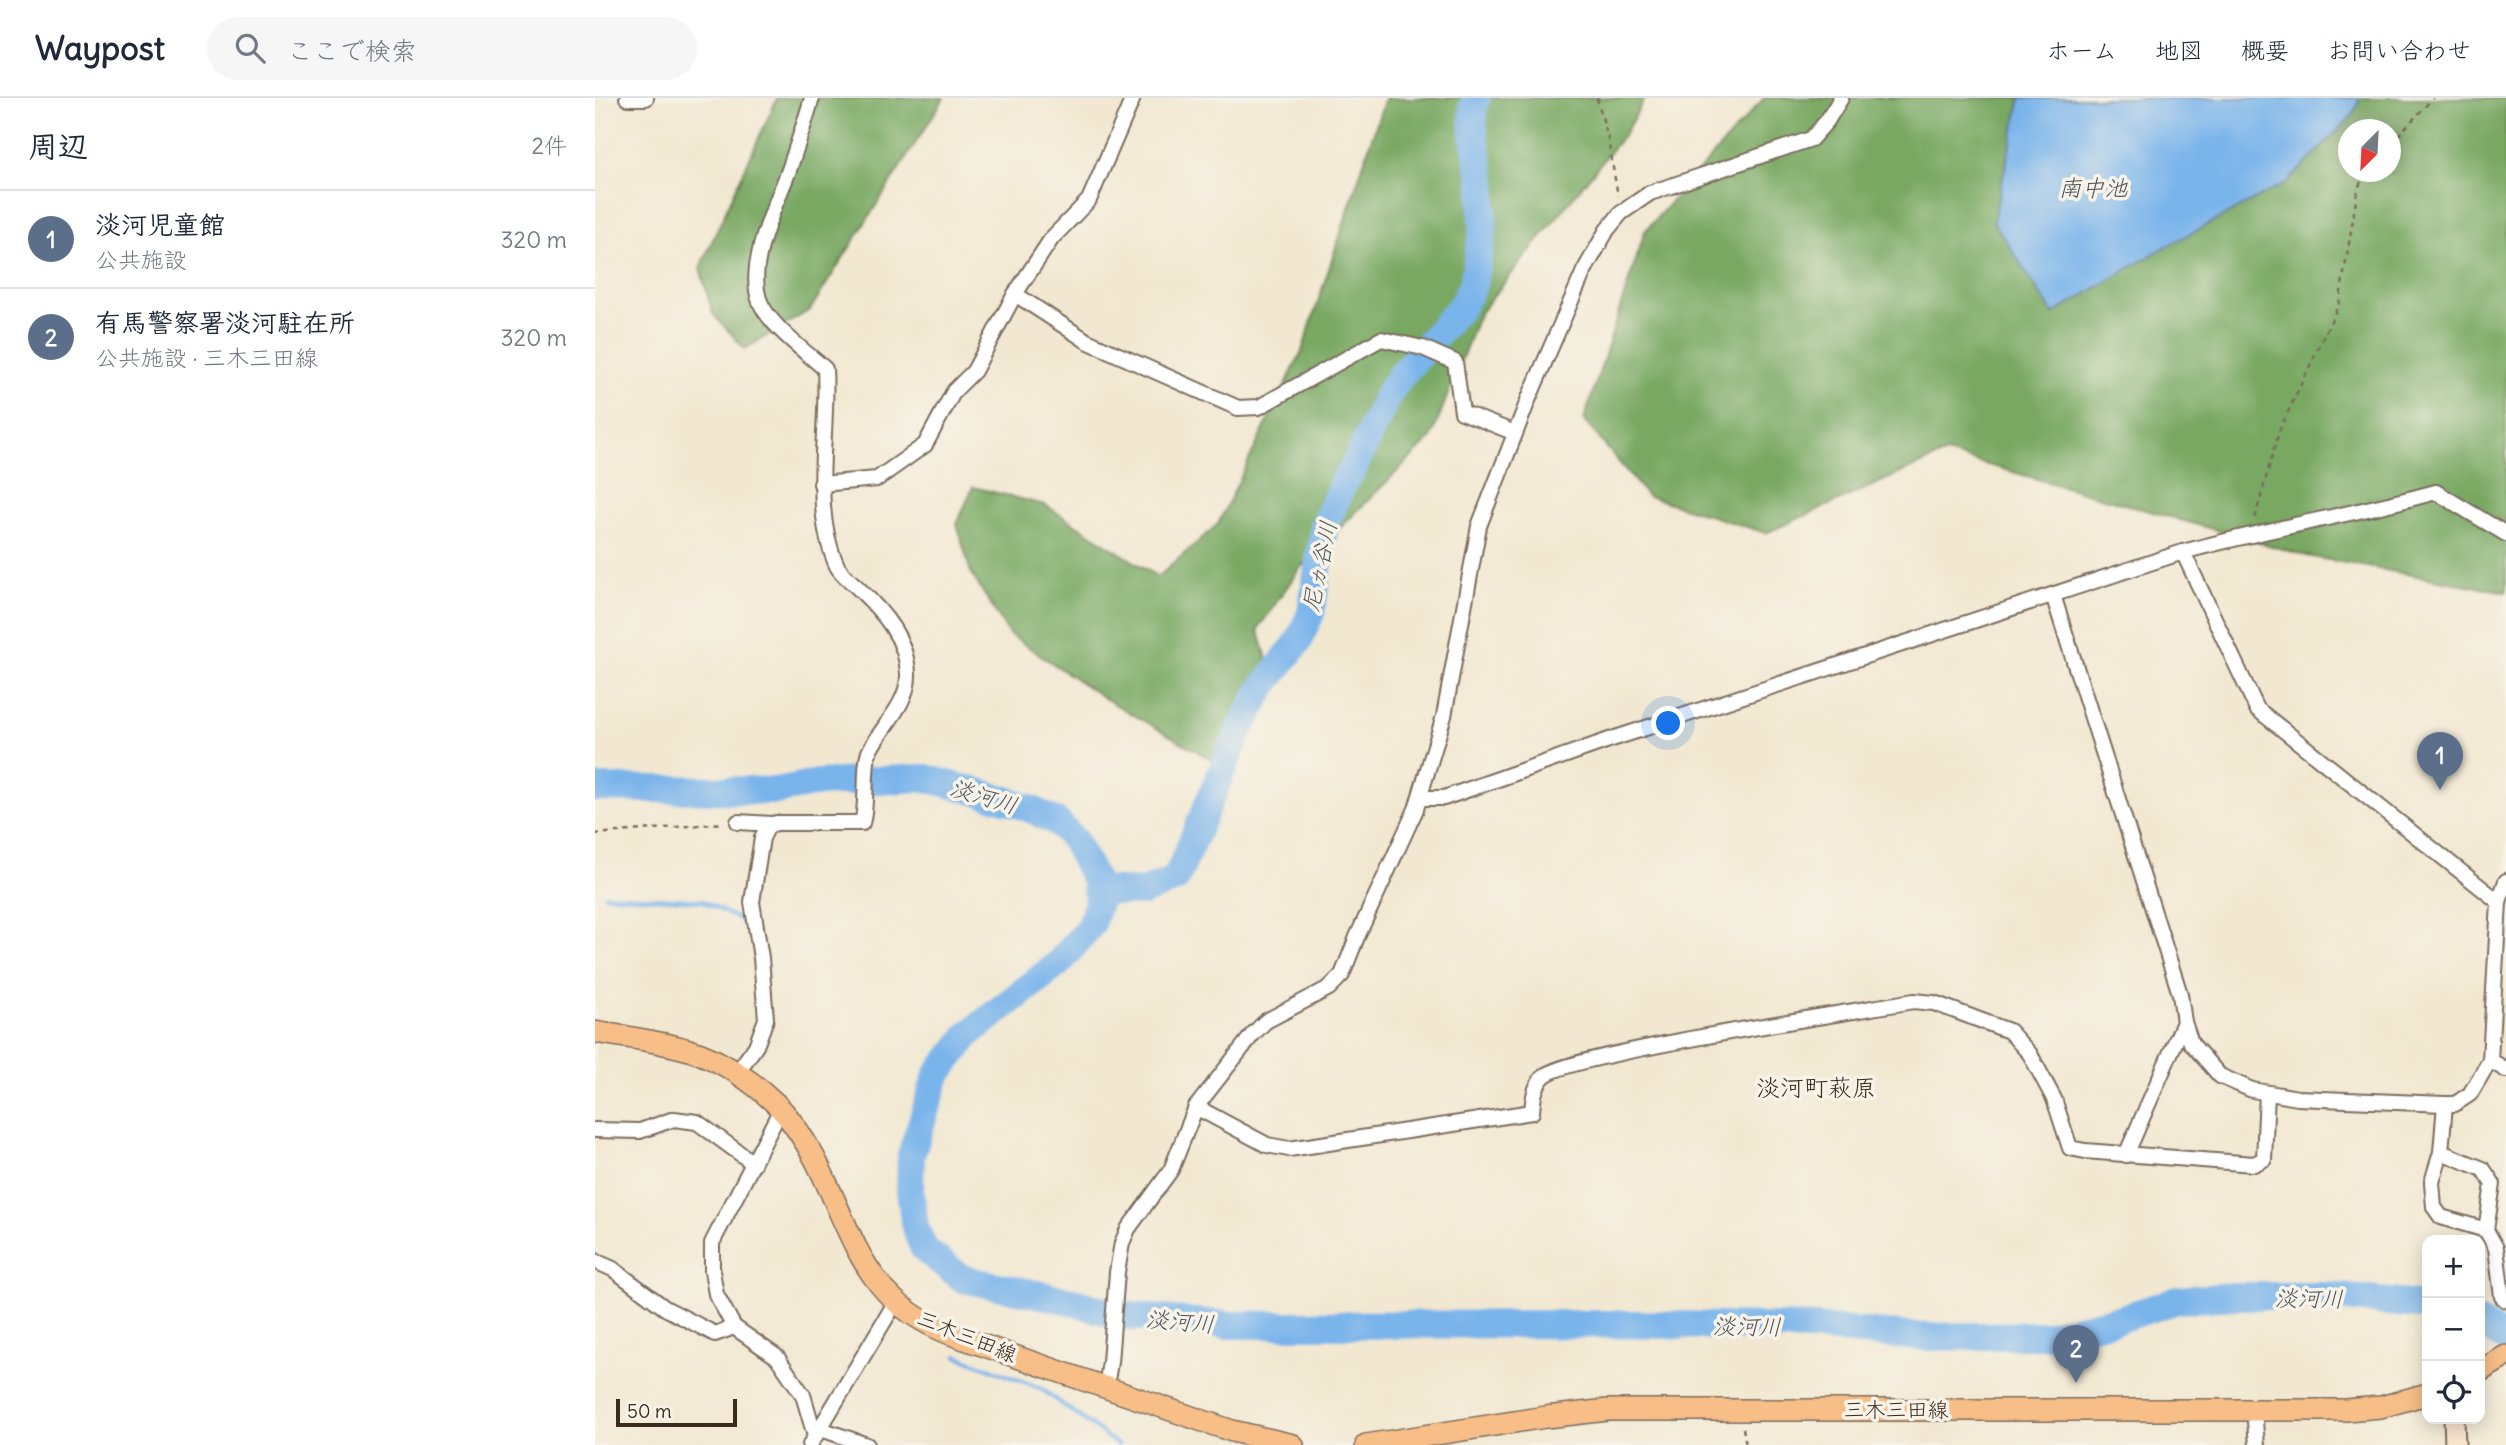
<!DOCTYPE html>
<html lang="ja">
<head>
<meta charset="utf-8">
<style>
	body { margin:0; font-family:Delius,"Klee One",sans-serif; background:#f6f6f7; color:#1f2937 }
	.controls { position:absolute; right:21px; bottom:21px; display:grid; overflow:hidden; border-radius:14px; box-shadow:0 4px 18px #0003 }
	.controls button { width:63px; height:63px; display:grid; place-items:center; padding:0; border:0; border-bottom:2px solid #e0e1e3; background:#fff; color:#1f2937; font:35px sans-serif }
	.compass { position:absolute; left:1743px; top:21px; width:63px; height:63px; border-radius:50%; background:#fff; box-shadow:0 4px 18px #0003; rotate:204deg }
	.scale { position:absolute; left:21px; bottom:18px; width:121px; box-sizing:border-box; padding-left:7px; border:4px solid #3b2a1e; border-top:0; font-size:19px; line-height:24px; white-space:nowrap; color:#3b2a1e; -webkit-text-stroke:5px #f7f3e8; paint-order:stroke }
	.you { position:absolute; left:1074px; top:626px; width:24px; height:24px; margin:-18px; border:5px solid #fff; border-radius:50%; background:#1a73e8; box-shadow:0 0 0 10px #1a73e833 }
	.badge { display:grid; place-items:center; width:46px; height:46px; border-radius:50%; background:#2563eb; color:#fff; font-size:23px; font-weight:700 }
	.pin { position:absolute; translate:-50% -58px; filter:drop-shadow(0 2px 4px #0008) }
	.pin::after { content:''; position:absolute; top:37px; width:24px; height:21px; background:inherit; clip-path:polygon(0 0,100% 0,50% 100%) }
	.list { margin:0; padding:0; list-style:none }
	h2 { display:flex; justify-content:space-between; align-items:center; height:91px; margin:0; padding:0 28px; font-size:30px }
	h2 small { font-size:23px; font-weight:400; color:#747a83 }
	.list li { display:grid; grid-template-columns:46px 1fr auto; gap:21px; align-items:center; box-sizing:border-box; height:98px; padding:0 28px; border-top:2px solid #e0e1e3 }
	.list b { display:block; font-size:26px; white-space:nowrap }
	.list p { margin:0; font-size:23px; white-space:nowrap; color:#747a83 }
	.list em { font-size:23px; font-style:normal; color:#747a83 }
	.icon { flex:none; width:38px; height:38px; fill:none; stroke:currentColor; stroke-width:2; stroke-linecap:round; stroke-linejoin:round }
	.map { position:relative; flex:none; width:1911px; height:1347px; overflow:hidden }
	header { display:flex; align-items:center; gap:42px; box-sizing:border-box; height:98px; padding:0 35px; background:#fff; border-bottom:2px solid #e0e1e3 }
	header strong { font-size:33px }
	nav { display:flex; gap:38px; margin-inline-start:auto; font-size:24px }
	.search { width:490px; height:63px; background:#f6f6f7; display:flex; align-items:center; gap:18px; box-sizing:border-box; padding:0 24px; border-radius:38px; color:#747a83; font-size:26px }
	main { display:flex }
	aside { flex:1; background:#fff }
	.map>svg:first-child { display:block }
	.forest { fill:#78a862; stroke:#5a6940; stroke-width:2; fill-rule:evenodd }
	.water { fill:#79b4eb; stroke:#5a6f84; stroke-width:2 }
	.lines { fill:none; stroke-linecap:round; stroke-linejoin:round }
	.stream { stroke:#79b4eb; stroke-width:4.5 }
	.river { stroke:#79b4eb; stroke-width:28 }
	.street-casing { stroke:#7b6c5d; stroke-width:18 }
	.secondary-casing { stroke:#7b6c5d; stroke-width:23 }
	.primary-casing { stroke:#7b6c5d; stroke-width:24 }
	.path { stroke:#7b6c5d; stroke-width:2.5; stroke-dasharray:5 5; stroke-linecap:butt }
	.street { stroke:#fff; stroke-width:14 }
	.secondary { stroke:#fce5cf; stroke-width:19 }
	.primary { stroke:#f7be88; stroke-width:21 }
	.labels { text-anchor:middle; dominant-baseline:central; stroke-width:7; stroke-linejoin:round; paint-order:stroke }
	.street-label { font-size:21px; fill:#3b2a1e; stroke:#f7f3e8 }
	.water-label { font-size:23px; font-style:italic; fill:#4e535c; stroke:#f7f3e8 }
	.quarter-label { font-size:24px; fill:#3b2a1e; stroke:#f7f3e8 }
</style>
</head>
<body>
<header>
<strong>Waypost</strong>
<div class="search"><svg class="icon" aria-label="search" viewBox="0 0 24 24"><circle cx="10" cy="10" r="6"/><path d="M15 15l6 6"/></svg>ここで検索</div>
<nav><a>ホーム</a><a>地図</a><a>概要</a><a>お問い合わせ</a></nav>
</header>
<main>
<aside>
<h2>周辺<small>2件</small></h2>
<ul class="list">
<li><span class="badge" style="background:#5c6f8a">1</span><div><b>淡河児童館</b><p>公共施設</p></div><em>320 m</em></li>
<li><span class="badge" style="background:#5c6f8a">2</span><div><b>有馬警察署淡河駐在所</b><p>公共施設 · 三木三田線</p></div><em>320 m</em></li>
</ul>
</aside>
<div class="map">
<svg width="1911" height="1347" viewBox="0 0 1911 1347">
	<rect width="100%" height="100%" fill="#f7f3e8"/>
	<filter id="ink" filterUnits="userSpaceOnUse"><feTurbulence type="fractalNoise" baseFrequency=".0143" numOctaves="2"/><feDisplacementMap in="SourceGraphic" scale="14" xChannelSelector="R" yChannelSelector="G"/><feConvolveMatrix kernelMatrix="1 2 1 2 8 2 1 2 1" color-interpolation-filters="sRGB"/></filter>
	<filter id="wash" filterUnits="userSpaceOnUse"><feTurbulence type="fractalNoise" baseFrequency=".00686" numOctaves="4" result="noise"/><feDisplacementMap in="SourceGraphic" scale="28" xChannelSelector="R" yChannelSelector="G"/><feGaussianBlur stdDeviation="1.57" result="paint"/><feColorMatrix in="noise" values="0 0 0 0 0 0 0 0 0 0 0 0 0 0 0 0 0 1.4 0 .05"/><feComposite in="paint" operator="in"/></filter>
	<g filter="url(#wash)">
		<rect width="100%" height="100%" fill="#f2e8d1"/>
		<g class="forest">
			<polygon points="182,0 349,0 215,212 150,251 118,216 105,170"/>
			<polygon points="790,0 1050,0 1030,35 884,216 836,340 705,470 663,531 681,590 619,663 509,600 414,536 376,475 362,426 378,389 450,407 563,479 623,426 707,253"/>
			<path d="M1169,0H1426L1398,123L1458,216L1568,150L1758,17L1765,0H1911V494L1712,458L1351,355L1171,435L1052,398L989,322L1050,133ZM1754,32H1796V74H1754Z"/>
		</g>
		<polygon class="water" points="1426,0 1765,0 1758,17 1693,84 1568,150 1458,216 1398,123"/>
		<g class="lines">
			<g class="stream">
				<polyline points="10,797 108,803 147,823"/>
				<polyline points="362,1258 445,1290 523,1347"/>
			</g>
			<g class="river">
				<polyline points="0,690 180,693 223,685 331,680 409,701 438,712 463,725 479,742 501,784 503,804 496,827 464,865 374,936 342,977 316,1057 315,1093 320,1129 329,1151 368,1181 476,1203 522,1217 635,1227 1034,1226 1220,1230 1329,1239 1452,1237 1524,1221 1583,1202 1640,1198 1734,1198 1832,1208"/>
				<polyline points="501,792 548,794 581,781 644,633 669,588 704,543 716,515 730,426 749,383 758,371 791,300 806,277 867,207 878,186 888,133 888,85 879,38 878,8 882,0"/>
				<polyline points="1885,1225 1911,1241"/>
			</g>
		</g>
	</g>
	<g filter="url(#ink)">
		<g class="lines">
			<g class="street-casing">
				<g id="street">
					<polyline points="32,0 51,0"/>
					<polyline points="420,196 492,243 643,310 664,309 786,241 828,250 860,264 867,314 920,335"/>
					<polyline points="226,386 282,381 330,347 359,293 379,273 420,196 457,140 494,102 538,0"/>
					<polyline points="1588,454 1662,611 1904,804"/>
					<polyline points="1458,497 1585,896 1589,924 1596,945 1625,978 1657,992 1703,1000 1850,1006 1860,1006 1875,996 1895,962 1904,804 1911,783"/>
					<path d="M825,700H849L1014,642L1588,454C1671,431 1757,417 1841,394L1911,436"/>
					<polyline points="143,724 177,726"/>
					<polyline points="1895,962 1911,972"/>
					<path d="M141,976L161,948L171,921L166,860L157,804L167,740L173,728L181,725H267C273,706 268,664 275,652C287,628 314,605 313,576C312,541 288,514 264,491C257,484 246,476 242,468C215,409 234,334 230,271C210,253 172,226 164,201C152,164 181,107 194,72C202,48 210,24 217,0"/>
					<polyline points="1850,1006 1846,1054 1837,1084 1839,1109 1846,1119 1891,1132 1901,1150 1907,1199 1911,1202"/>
					<path d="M601,1009L672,1047L694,1051L937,1014C938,1002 939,989 948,979C967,957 1269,912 1319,903L1339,905L1414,933L1435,956L1459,1001L1475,1050L1490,1053L1659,1066L1669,1061L1672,995"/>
					<polyline points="186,1011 117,1145 117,1173 121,1196 139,1229 182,1259 208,1297 220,1338"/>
					<polyline points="0,1032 45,1033 79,1021 102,1024 158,1065"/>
					<polyline points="1846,1054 1888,1071 1898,1086 1891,1132"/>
					<polyline points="1531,1057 1589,924"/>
					<polyline points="0,1163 18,1171 70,1210 120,1236 139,1229"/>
					<polyline points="511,1289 515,1264 522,1174 527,1145 533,1131 576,1072 601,1009 658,936 671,923 734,890 747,877 762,839 821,711 849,618 884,428 934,300 989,173 1012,132 1026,115 1055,95 1216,41 1232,23 1246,0"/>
					<polyline points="1659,1312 1662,1347"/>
					<polyline points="226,1331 272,1347"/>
					<polyline points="215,1347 300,1205"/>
				</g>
			</g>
			<g class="secondary-casing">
				<polyline id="secondary" points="1859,1321 1860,1347"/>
			</g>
			<g class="primary-casing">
				<g id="primary">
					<path d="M0,934C31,939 64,943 94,952C125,961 157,983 180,1005C197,1021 209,1041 220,1061C260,1139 268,1205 361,1238L637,1333L698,1347"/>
					<polyline points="1885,1273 1911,1258"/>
					<polyline points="771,1347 951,1319 1013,1312 1751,1312 1786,1309 1832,1296"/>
				</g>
			</g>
			<g class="path">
				<polyline points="1002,0 1013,41 1023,98"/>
				<polyline points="1796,45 1838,0"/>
				<polyline points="1660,420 1684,333 1744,206 1763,90 1771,74"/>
				<polyline points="0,736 129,725"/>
				<polyline points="1148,1330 1151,1347"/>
			</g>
			<use href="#street" class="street"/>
			<use href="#secondary" class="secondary"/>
			<use href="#primary" class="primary"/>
		</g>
	</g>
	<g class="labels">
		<g class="street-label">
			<text transform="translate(372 1238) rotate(22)">三木三田線</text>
			<text x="1301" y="1311">三木三田線</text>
		</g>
		<g class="water-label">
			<text x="1498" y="89">南中池</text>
			<text transform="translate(724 468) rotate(-78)">尼ヵ谷川</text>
			<text transform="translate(389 698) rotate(17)">淡河川</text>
			<text transform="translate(1714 1200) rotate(1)">淡河川</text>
			<text transform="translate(585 1223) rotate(5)">淡河川</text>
			<text transform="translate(1152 1228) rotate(1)">淡河川</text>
		</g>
		<g class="quarter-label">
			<text x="1221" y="989">淡河町萩原</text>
		</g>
	</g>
</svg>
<div class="controls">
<button>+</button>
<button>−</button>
<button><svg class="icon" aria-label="locate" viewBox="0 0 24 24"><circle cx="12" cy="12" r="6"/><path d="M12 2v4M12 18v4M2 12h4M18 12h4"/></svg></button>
</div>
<svg class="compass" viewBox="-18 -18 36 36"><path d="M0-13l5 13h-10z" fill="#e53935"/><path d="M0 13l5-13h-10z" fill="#747a83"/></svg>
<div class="scale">50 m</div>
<div class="you"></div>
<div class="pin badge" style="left:1845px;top:692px;background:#5c6f8a">1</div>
<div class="pin badge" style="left:1481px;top:1285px;background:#5c6f8a">2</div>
</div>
</main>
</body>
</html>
